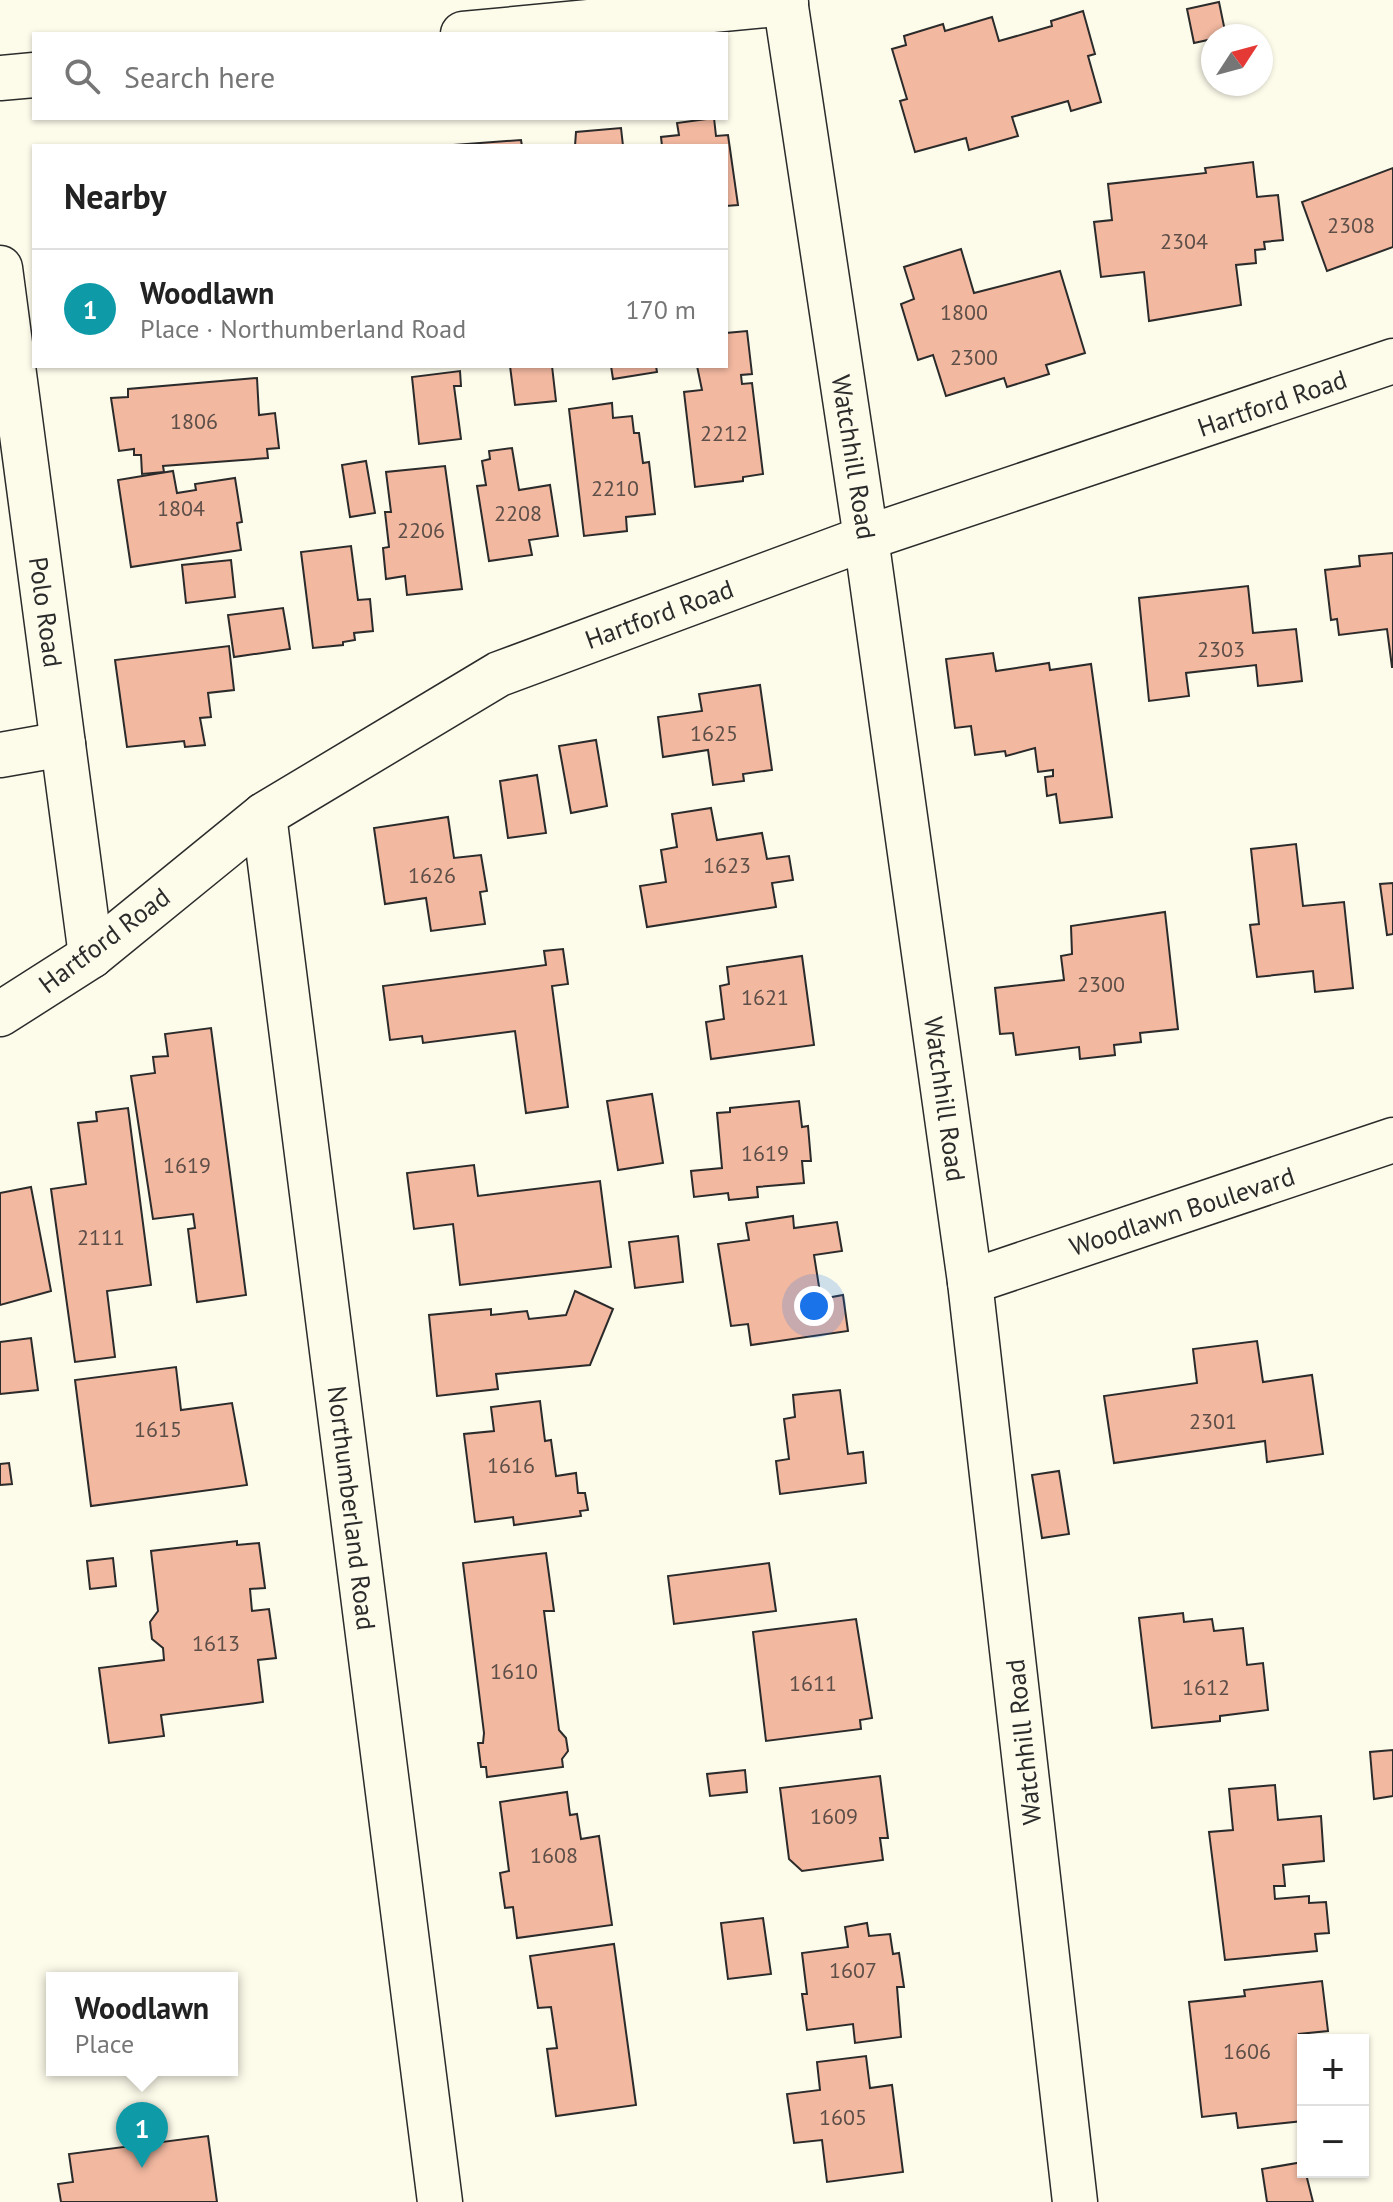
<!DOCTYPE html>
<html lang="en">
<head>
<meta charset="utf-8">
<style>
	body { margin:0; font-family:"PT Sans",sans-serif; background:#f2f2f2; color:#222 }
	.controls { position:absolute; right:24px; bottom:24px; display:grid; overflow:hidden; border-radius:0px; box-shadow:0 2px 6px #0004 }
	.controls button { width:72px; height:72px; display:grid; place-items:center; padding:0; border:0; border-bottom:2px solid #e0e0e0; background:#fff; color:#222; font:40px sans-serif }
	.compass { position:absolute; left:1201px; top:24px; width:72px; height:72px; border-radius:50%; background:#fff; box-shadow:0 2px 6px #0004; rotate:54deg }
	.you { position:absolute; left:814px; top:1306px; width:28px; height:28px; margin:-20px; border:6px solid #fff; border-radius:50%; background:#1a73e8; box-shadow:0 0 0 12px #1a73e833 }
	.badge { display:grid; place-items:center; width:52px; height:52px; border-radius:50%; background:#c62828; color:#fff; font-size:26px; font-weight:700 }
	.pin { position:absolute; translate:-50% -66px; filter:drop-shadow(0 2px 4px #0008) }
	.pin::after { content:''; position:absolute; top:42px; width:28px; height:24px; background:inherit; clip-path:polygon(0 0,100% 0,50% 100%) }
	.popup { position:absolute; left:46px; top:1972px; width:192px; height:104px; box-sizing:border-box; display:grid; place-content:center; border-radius:0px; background:#fff; filter:drop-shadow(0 2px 6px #0005); font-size:26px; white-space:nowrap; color:#767676 }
	.popup b { font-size:30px; color:#222 }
	.popup::after { content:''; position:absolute; left:50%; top:100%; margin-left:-16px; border:16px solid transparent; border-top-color:#fff }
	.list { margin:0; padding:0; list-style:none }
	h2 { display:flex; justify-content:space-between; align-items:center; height:104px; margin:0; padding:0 32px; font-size:34px }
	h2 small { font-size:26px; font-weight:400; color:#767676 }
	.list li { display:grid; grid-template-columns:52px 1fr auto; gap:24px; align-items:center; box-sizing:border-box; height:120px; padding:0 32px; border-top:2px solid #e0e0e0 }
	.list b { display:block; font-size:30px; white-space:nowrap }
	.list p { margin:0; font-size:26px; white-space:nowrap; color:#767676 }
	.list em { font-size:26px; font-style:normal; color:#767676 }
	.icon { flex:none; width:44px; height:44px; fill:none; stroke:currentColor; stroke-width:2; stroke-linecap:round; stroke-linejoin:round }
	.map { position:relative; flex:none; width:1393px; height:2202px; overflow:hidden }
	.search { position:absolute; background:#fff; box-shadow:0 2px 6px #0004; left:32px; top:32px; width:696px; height:88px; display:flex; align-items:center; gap:20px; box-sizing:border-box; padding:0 28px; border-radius:0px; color:#767676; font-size:30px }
	.panel { position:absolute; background:#fff; box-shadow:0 2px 6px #0004; left:32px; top:144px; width:696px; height:224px; border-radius:0px }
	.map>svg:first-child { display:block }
	.building { fill:#f2b8a0; stroke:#2b2b2b; stroke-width:2 }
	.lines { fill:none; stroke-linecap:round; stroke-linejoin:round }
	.minor-casing { stroke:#2b2b2b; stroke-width:47 }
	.minor { stroke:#fdfbea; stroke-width:44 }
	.labels { text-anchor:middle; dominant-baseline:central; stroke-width:6; stroke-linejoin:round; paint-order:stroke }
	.number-label { font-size:22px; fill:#5d4e48 }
	.street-label { font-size:26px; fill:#2b2b2b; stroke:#fdfbea }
</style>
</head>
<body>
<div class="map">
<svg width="1393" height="2202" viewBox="0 0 1393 2202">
	<rect width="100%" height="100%" fill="#fdfbea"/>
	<g class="building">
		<polygon points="1219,2 1226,36 1194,43 1187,9"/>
		<polygon points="1083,11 1095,54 1088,56 1101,102 1071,111 1068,101 1012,117 1018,136 969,150 966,138 915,152 900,101 907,99 892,49 906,45 904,36 943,24 945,31 992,17 999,41 1052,26 1051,21"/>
		<polygon points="714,118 716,136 728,135 738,205 726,206 726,146 662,146 661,137 679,135 677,123"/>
		<polygon points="621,128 623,146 575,146 576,132"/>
		<polygon points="521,140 522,146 454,146 454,145"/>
		<polygon points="1253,162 1257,197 1278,195 1283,240 1264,242 1265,249 1255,250 1256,263 1236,265 1241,305 1149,321 1144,272 1101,277 1094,222 1112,220 1108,184 1206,173 1205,168"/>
		<polygon points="1393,168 1393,247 1327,271 1302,202"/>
		<polygon points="961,249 974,293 1060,271 1085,353 1046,365 1049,374 1007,387 1004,378 946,396 933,355 918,360 901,304 914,299 904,267"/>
		<polygon points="747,331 752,374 741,375 742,384 752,383 763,474 743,477 743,481 695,487 684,392 702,390 697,366 726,366 726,333"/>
		<polygon points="510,366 552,366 556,401 515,405"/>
		<polygon points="611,366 656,366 657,372 613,379"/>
		<polygon points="460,371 461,386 454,386 461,439 419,444 412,377"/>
		<polygon points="257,378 259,415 275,413 279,448 267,449 268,458 163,466 164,472 142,474 141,455 134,455 134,449 119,451 111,398 128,397 128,389"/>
		<polygon points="612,403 613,418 632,416 634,433 639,433 643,463 649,462 655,514 626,517 627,531 584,536 569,409"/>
		<polygon points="512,448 519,490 550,485 558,536 529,540 532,555 489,561 477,486 486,485 482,461 490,459 489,451"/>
		<polygon points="366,461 375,513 350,517 342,465"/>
		<polygon points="445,466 462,589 407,595 405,576 386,579 383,548 389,547 385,512 391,512 386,472"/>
		<polygon points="173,471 177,493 196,490 195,484 235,478 242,522 237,523 241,550 131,567 118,480"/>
		<polygon points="351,546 358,600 370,599 373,631 354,633 355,640 343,642 343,645 313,648 301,552"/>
		<polygon points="1393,553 1393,667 1392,667 1387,629 1339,635 1337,619 1331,620 1325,570 1360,566 1359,556"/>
		<polygon points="231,560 235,597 186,603 182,565"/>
		<polygon points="1248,586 1253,633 1296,629 1302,681 1258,686 1256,665 1186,673 1189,696 1149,701 1139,598"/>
		<polygon points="283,608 290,649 234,657 228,615"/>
		<polygon points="229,646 234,690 208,693 211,717 200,718 205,745 185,747 184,741 127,747 115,660"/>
		<polygon points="993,653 996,671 1049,663 1050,670 1091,664 1112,817 1060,823 1056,794 1047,796 1045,777 1053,776 1053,770 1038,772 1035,748 1006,756 1005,751 975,755 971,726 955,728 946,659"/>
		<polygon points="760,685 772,770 743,774 744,781 713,785 708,750 663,757 658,717 702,711 699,694"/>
		<polygon points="596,740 607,806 571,813 559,746"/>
		<polygon points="537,775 546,833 508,838 500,781"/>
		<polygon points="711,808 717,840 762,833 767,859 789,856 793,880 772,883 776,907 647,927 640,886 666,882 661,850 677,847 672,814"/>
		<polygon points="448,817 454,858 481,855 487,891 480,892 485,924 431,931 426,898 385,904 374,828"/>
		<polygon points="1296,844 1303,906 1344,902 1353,988 1315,992 1313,971 1257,977 1250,925 1259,924 1251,849"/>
		<polygon points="1393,883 1393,934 1387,935 1380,884"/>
		<polygon points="1165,912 1178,1029 1140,1033 1141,1042 1114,1045 1115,1055 1080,1059 1079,1047 1016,1055 1013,1033 1000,1034 995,988 1064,980 1061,956 1072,954 1071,926"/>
		<polygon points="563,949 568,984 552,986 568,1107 526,1113 515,1031 423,1043 422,1036 390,1040 383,986 546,965 544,951"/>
		<polygon points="802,956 814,1045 711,1059 706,1022 724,1019 720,986 729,984 727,967"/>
		<polygon points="211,1028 246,1295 197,1302 188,1229 195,1228 193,1214 153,1219 131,1076 155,1073 153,1057 168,1056 165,1034"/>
		<polygon points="652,1094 663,1163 618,1170 607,1101"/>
		<polygon points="799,1101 802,1127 808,1126 811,1161 802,1161 804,1183 757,1187 758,1197 729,1200 728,1193 694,1197 691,1171 722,1168 717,1113 730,1112 730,1108"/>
		<polygon points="128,1108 151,1285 107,1291 115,1357 75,1362 51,1189 86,1184 78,1123 97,1121 96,1112"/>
		<polygon points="474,1165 478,1196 600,1181 611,1267 460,1285 453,1224 414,1229 407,1173"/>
		<polygon points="31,1187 51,1291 0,1305 0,1193"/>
		<polygon points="793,1216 794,1228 837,1222 842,1251 814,1255 821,1299 843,1295 848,1331 751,1345 748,1324 731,1326 718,1244 749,1240 746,1223"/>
		<polygon points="678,1236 683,1282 635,1288 629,1242"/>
		<polygon points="575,1291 613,1309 590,1365 496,1374 498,1389 437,1396 429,1315 491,1309 491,1315 527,1311 529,1319 566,1315"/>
		<polygon points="31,1338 38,1390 0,1394 0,1342"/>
		<polygon points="1257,1341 1263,1382 1312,1375 1323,1454 1267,1462 1265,1441 1114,1463 1104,1396 1197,1383 1193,1349"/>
		<polygon points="176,1367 181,1410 232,1403 247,1485 91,1506 75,1380"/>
		<polygon points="840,1390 848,1454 863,1452 866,1483 780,1494 776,1461 789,1459 784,1419 795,1417 793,1395"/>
		<polygon points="540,1401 545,1441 551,1440 556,1476 576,1473 578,1493 585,1493 588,1510 580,1511 581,1516 514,1525 513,1517 475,1522 464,1434 494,1431 491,1407"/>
		<polygon points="9,1463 12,1484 0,1485 0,1464"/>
		<polygon points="1059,1471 1069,1534 1042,1538 1032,1475"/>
		<polygon points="237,1541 237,1545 259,1543 265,1588 250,1589 252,1611 269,1609 276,1658 258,1660 263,1702 161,1715 164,1736 109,1743 99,1668 164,1660 163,1648 152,1639 150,1622 158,1611 151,1551"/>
		<polygon points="546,1553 554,1611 544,1611 559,1730 566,1738 568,1751 562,1759 563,1767 487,1777 486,1767 481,1767 478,1743 483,1743 484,1733 463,1563"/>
		<polygon points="113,1558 116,1586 90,1589 87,1561"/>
		<polygon points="769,1563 776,1611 674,1624 668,1576"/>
		<polygon points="1183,1613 1184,1622 1212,1619 1214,1631 1243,1628 1247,1665 1263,1663 1268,1710 1220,1716 1220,1721 1152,1728 1139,1618"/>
		<polygon points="856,1619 872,1718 860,1720 861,1729 766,1741 753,1632"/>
		<polygon points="1393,1750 1393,1796 1374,1799 1370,1752"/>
		<polygon points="745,1770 747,1792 710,1796 707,1774"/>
		<polygon points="880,1776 888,1838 880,1838 883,1860 802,1871 789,1859 780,1788"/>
		<polygon points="1275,1785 1278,1820 1321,1816 1324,1861 1283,1865 1285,1886 1274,1886 1275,1899 1309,1896 1309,1903 1326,1902 1329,1933 1315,1934 1317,1951 1225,1960 1209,1832 1233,1830 1229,1789"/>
		<polygon points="567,1792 570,1815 577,1814 581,1839 599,1836 612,1925 517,1938 513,1907 505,1908 500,1873 509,1871 500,1802"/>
		<polygon points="763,1918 771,1974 728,1979 721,1923"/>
		<polygon points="867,1923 869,1936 890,1934 893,1954 899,1953 904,1987 897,1987 901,2037 855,2043 853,2024 807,2030 802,1994 807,1994 802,1953 848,1947 845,1927"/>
		<polygon points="614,1944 636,2105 556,2116 547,2049 557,2048 551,2007 538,2008 530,1956"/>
		<polygon points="1322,1981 1328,2031 1299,2034 1303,2121 1238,2128 1236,2113 1202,2117 1189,2002 1245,1996 1244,1990"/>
		<polygon points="866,2056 870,2088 892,2085 903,2172 827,2182 822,2140 794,2143 787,2094 820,2090 817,2062"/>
		<polygon points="208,2136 217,2202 61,2202 58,2184 73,2182 69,2154"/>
		<polygon points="1303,2162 1313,2202 1267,2202 1262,2169"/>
	</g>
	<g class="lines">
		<g class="minor-casing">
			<g id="minor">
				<polyline points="785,0 866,538 970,1282 1075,2202"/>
				<polyline points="463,34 786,3"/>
				<polyline points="0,78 34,75"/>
				<polyline points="0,268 91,956"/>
				<polyline points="0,755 63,744"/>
				<polyline points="264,815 440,2202"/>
				<polyline points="0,1014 91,956 264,815 499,674 866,538 1393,361"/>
				<polyline points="970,1282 1393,1140"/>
			</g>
		</g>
		<use href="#minor" class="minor"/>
	</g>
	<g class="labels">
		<g class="number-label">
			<text x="1351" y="225">2308</text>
			<text x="1184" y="241">2304</text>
			<text x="964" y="312">1800</text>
			<text x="974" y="357">2300</text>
			<text x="194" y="421">1806</text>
			<text x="724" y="433">2212</text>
			<text x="615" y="488">2210</text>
			<text x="181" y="508">1804</text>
			<text x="518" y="513">2208</text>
			<text x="421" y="530">2206</text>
			<text x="1221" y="649">2303</text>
			<text x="714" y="733">1625</text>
			<text x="727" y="865">1623</text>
			<text x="432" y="875">1626</text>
			<text x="1101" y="984">2300</text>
			<text x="765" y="997">1621</text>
			<text x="765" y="1153">1619</text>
			<text x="187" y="1165">1619</text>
			<text x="101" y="1237">2111</text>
			<text x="1213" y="1421">2301</text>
			<text x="158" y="1429">1615</text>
			<text x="511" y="1465">1616</text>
			<text x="216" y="1643">1613</text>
			<text x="514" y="1671">1610</text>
			<text x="813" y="1683">1611</text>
			<text x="1206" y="1687">1612</text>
			<text x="834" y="1816">1609</text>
			<text x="554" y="1855">1608</text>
			<text x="853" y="1970">1607</text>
			<text x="1247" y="2051">1606</text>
			<text x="843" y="2117">1605</text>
		</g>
		<g class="street-label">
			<text transform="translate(1272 403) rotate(-19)">Hartford Road</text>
			<text transform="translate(854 457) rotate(81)">Watchhill Road</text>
			<text transform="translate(46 612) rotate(82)">Polo Road</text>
			<text transform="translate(659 614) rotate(-20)">Hartford Road</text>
			<text transform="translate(104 940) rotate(-37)">Hartford Road</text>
			<text transform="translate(945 1099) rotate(82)">Watchhill Road</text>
			<text transform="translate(1182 1211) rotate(-18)">Woodlawn Boulevard</text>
			<text transform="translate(352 1508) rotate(83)">Northumberland Road</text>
			<text transform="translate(1023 1742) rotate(-96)">Watchhill Road</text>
		</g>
	</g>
</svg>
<div class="controls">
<button>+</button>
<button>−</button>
</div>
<svg class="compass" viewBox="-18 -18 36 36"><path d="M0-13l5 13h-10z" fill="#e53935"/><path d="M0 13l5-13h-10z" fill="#767676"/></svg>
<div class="you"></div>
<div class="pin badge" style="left:142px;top:2168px;background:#0f9aa8">1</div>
<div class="popup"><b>Woodlawn</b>Place</div>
<div class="search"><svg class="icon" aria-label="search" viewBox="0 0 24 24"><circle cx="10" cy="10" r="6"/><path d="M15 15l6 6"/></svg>Search here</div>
<section class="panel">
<h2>Nearby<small></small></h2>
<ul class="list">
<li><span class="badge" style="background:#0f9aa8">1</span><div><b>Woodlawn</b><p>Place · Northumberland Road</p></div><em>170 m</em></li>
</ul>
</section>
</div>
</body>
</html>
